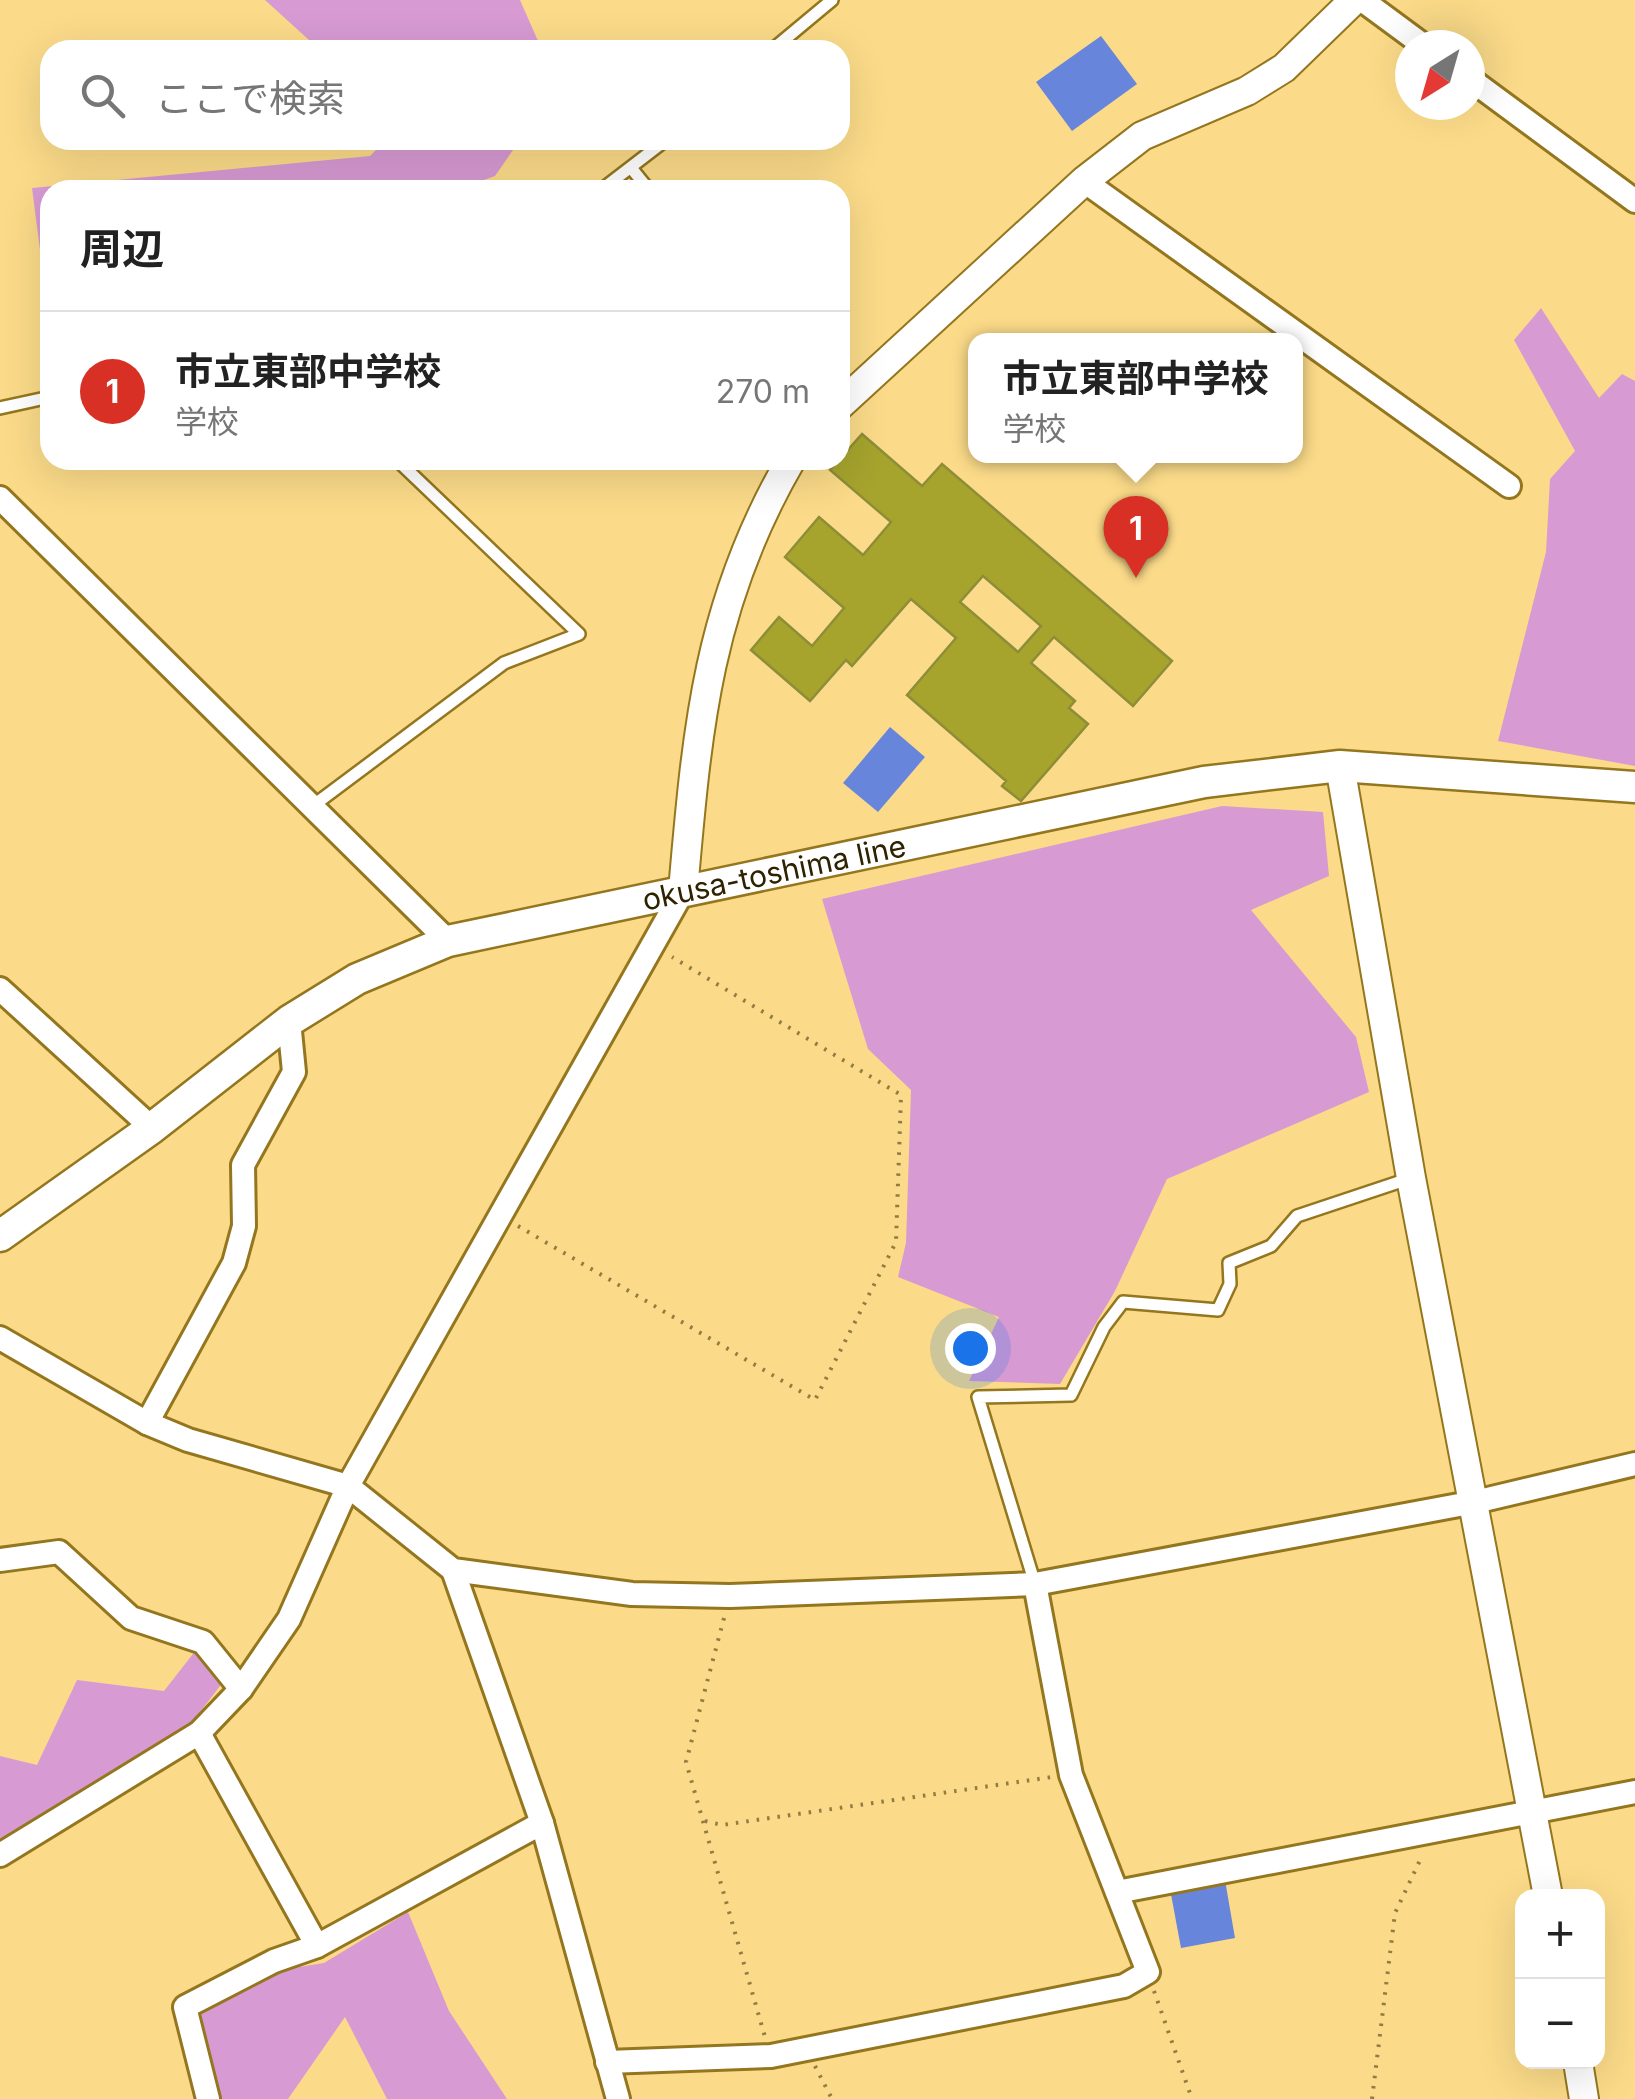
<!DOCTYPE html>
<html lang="ja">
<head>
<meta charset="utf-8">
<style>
	body { margin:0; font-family:Inter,"Noto Sans JP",sans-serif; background:#f6f6f6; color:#222 }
	.controls { position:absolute; right:30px; bottom:30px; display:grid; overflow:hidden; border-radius:20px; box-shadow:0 10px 40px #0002 }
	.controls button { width:90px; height:90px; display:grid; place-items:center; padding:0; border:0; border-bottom:2px solid #e0e0e0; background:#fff; color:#222; font:50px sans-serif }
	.compass { position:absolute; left:1395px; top:30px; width:90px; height:90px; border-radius:50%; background:#fff; box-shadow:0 10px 40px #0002; rotate:217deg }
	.you { position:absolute; left:970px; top:1348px; width:35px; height:35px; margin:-25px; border:8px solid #fff; border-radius:50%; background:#1a73e8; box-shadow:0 0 0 15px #1a73e833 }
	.badge { display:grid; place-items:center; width:65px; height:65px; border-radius:50%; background:#d93025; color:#fff; font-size:32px; font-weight:700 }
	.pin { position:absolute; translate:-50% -82px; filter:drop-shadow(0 2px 5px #0008) }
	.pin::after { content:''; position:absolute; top:52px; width:35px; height:30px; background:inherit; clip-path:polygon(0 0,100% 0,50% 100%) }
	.popup { position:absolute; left:968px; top:333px; width:335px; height:130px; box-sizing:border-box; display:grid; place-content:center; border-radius:20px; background:#fff; filter:drop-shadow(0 2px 8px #0005); font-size:32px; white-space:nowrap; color:#767676 }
	.popup b { font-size:38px; color:#222 }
	.popup::after { content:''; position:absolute; left:50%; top:100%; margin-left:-20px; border:20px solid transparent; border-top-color:#fff }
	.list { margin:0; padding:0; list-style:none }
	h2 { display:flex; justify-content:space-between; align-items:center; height:130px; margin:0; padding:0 40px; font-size:42px }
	h2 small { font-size:32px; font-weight:400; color:#767676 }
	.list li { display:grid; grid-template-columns:65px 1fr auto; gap:30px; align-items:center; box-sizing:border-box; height:160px; padding:0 40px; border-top:2px solid #e0e0e0 }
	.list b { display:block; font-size:38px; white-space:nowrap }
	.list p { margin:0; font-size:32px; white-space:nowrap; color:#767676 }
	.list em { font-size:32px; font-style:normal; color:#767676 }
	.icon { flex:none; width:55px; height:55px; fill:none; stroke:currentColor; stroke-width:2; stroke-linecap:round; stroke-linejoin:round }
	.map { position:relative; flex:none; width:1635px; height:2099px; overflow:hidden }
	.search { position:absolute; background:#fff; box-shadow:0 10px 40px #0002; left:40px; top:40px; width:810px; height:110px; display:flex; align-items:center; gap:25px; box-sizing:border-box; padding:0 35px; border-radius:30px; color:#767676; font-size:38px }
	.panel { position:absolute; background:#fff; box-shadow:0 10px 40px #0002; left:40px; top:180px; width:810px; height:290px; border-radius:30px }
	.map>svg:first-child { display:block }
	.green { fill:#d79ad3 }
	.water { fill:#6885dc }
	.building { fill:#a6a42d; stroke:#8e8d38; stroke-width:2.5; fill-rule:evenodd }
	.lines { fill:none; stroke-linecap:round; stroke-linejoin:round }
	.service-casing { stroke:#94761e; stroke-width:16 }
	.minor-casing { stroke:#94761e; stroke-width:28 }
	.tertiary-casing { stroke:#94761e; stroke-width:32 }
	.secondary-casing { stroke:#94761e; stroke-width:35 }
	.path { stroke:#927c43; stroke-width:4; stroke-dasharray:2.5 8; stroke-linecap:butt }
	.service { stroke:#fff; stroke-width:11 }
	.minor { stroke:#fff; stroke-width:22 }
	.tertiary { stroke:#fff; stroke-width:28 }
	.secondary { stroke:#fff; stroke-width:30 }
	.labels { text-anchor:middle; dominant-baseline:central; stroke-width:8; stroke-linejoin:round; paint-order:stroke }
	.street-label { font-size:30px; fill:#2e2200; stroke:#fbdb89 }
</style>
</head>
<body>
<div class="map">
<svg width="1635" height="2099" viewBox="0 0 1635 2099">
	<rect width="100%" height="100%" fill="#fbdb89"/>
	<g class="green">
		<polygon points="265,0 520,0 542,50 320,50"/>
		<polygon points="386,140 520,140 495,176 456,190 50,190 50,248 40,250 32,188 370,156"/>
		<polygon points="1541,308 1599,398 1622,374 1635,381 1635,766 1498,741 1546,552 1550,479 1575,451 1514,340"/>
		<polygon points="1222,806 1323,812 1329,876 1251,910 1356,1037 1369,1092 1167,1179 1115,1291 1060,1384 969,1381 999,1317 898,1277 906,1243 911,1090 868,1049 822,899"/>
		<polygon points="196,1650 223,1682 190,1725 0,1839 0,1756 37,1765 77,1680 164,1691"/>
		<polygon points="408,1912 449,2011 507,2099 387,2099 345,2017 288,2099 219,2099 197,2014 280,1970 324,1963"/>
	</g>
	<g class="water">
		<polygon points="1101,36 1137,84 1072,131 1036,82"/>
		<polygon points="890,727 925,757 878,812 843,783"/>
		<polygon points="1225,1880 1235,1938 1181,1948 1170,1889"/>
	</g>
	<path class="building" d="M862,434L922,486L942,464L1172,661L1133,706L1054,637L1031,663L1075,701L1069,708L1088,724L1021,801L1002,786L1006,781L907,695L956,638L911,599L852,666L846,660L810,701L751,650L779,617L812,646L844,608L785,557L819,517L863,555L891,522L830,470ZM983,576L1041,626L1018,652L960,602Z"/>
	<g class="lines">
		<g class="service-casing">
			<g id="service">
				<polyline points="772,50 832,0"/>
				<polyline points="632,169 649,190"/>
				<polyline points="601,190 666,140"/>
				<polyline points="0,408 50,397"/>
				<polyline points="314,805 504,663 579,634 397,460"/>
				<polyline points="1035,1584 978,1397 1071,1395 1104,1327 1123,1302 1218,1310 1230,1284 1229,1263 1271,1246 1297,1216 1411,1178"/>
			</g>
		</g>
		<g class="minor-casing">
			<g id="minor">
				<polyline points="1362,0 1423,45"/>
				<polyline points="1470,79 1635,201"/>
				<polyline points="1084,181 1509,486"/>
				<polyline points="0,498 448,941"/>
				<polyline points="0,989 152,1128"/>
				<polyline points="0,1338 147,1423 188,1440 348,1486 453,1570 632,1594 730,1596 1035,1584 1475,1502 1635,1464"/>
				<polyline points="147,1423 234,1263 244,1226 243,1165 294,1072 289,1021"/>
				<polyline points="0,1560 59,1552 131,1618 203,1642 241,1689"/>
				<polyline points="453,1570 542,1823 618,2099"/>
				<polyline points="199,1733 317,1946"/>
				<polyline points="0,1855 199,1733 241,1689 289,1619 348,1486 683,891"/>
				<polyline points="1117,1892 1635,1792"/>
				<polyline points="607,2062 771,2056 1124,1986 1148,1972 1071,1775 1035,1584"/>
				<polyline points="208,2099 185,2007 274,1961 317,1946 542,1823"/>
			</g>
		</g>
		<g class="tertiary-casing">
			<g id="tertiary">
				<polyline points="840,405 1084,181 1142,136 1247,91 1284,68 1354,0"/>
				<polyline points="1340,766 1411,1178 1548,1896"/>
				<path d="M683,891C697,730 707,604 791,460"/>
				<polyline points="1578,2062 1584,2099"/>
			</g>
		</g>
		<g class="secondary-casing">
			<g id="secondary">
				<path id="s1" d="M0,1236L152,1128L289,1021L357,979L448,941L1204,782L1340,766L1635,787"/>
			</g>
		</g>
		<g class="path">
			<polyline points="518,1226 815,1400 896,1242 901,1095 672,957"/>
			<polyline points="724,1618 686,1762 765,2037"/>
			<polyline points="705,1821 722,1825 1052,1777"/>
			<polyline points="1154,1991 1192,2099"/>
			<polyline points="815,2066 832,2099"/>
			<polyline points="1372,2099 1395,1913 1422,1856"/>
		</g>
		<use href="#service" class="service"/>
		<use href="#minor" class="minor"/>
		<use href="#tertiary" class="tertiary"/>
		<use href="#secondary" class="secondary"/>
	</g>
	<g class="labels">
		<g class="street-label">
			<text stroke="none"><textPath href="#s1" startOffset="872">okusa-toshima line</textPath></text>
		</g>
	</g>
</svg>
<div class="controls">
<button>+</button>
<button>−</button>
</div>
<svg class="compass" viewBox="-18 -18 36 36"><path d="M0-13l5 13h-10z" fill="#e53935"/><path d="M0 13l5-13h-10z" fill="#767676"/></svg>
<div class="you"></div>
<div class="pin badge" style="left:1136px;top:578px">1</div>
<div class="popup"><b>市立東部中学校</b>学校</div>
<div class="search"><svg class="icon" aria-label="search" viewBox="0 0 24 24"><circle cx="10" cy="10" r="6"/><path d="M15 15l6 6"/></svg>ここで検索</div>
<section class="panel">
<h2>周辺<small></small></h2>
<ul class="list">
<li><span class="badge">1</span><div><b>市立東部中学校</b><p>学校</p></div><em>270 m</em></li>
</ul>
</section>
</div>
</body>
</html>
